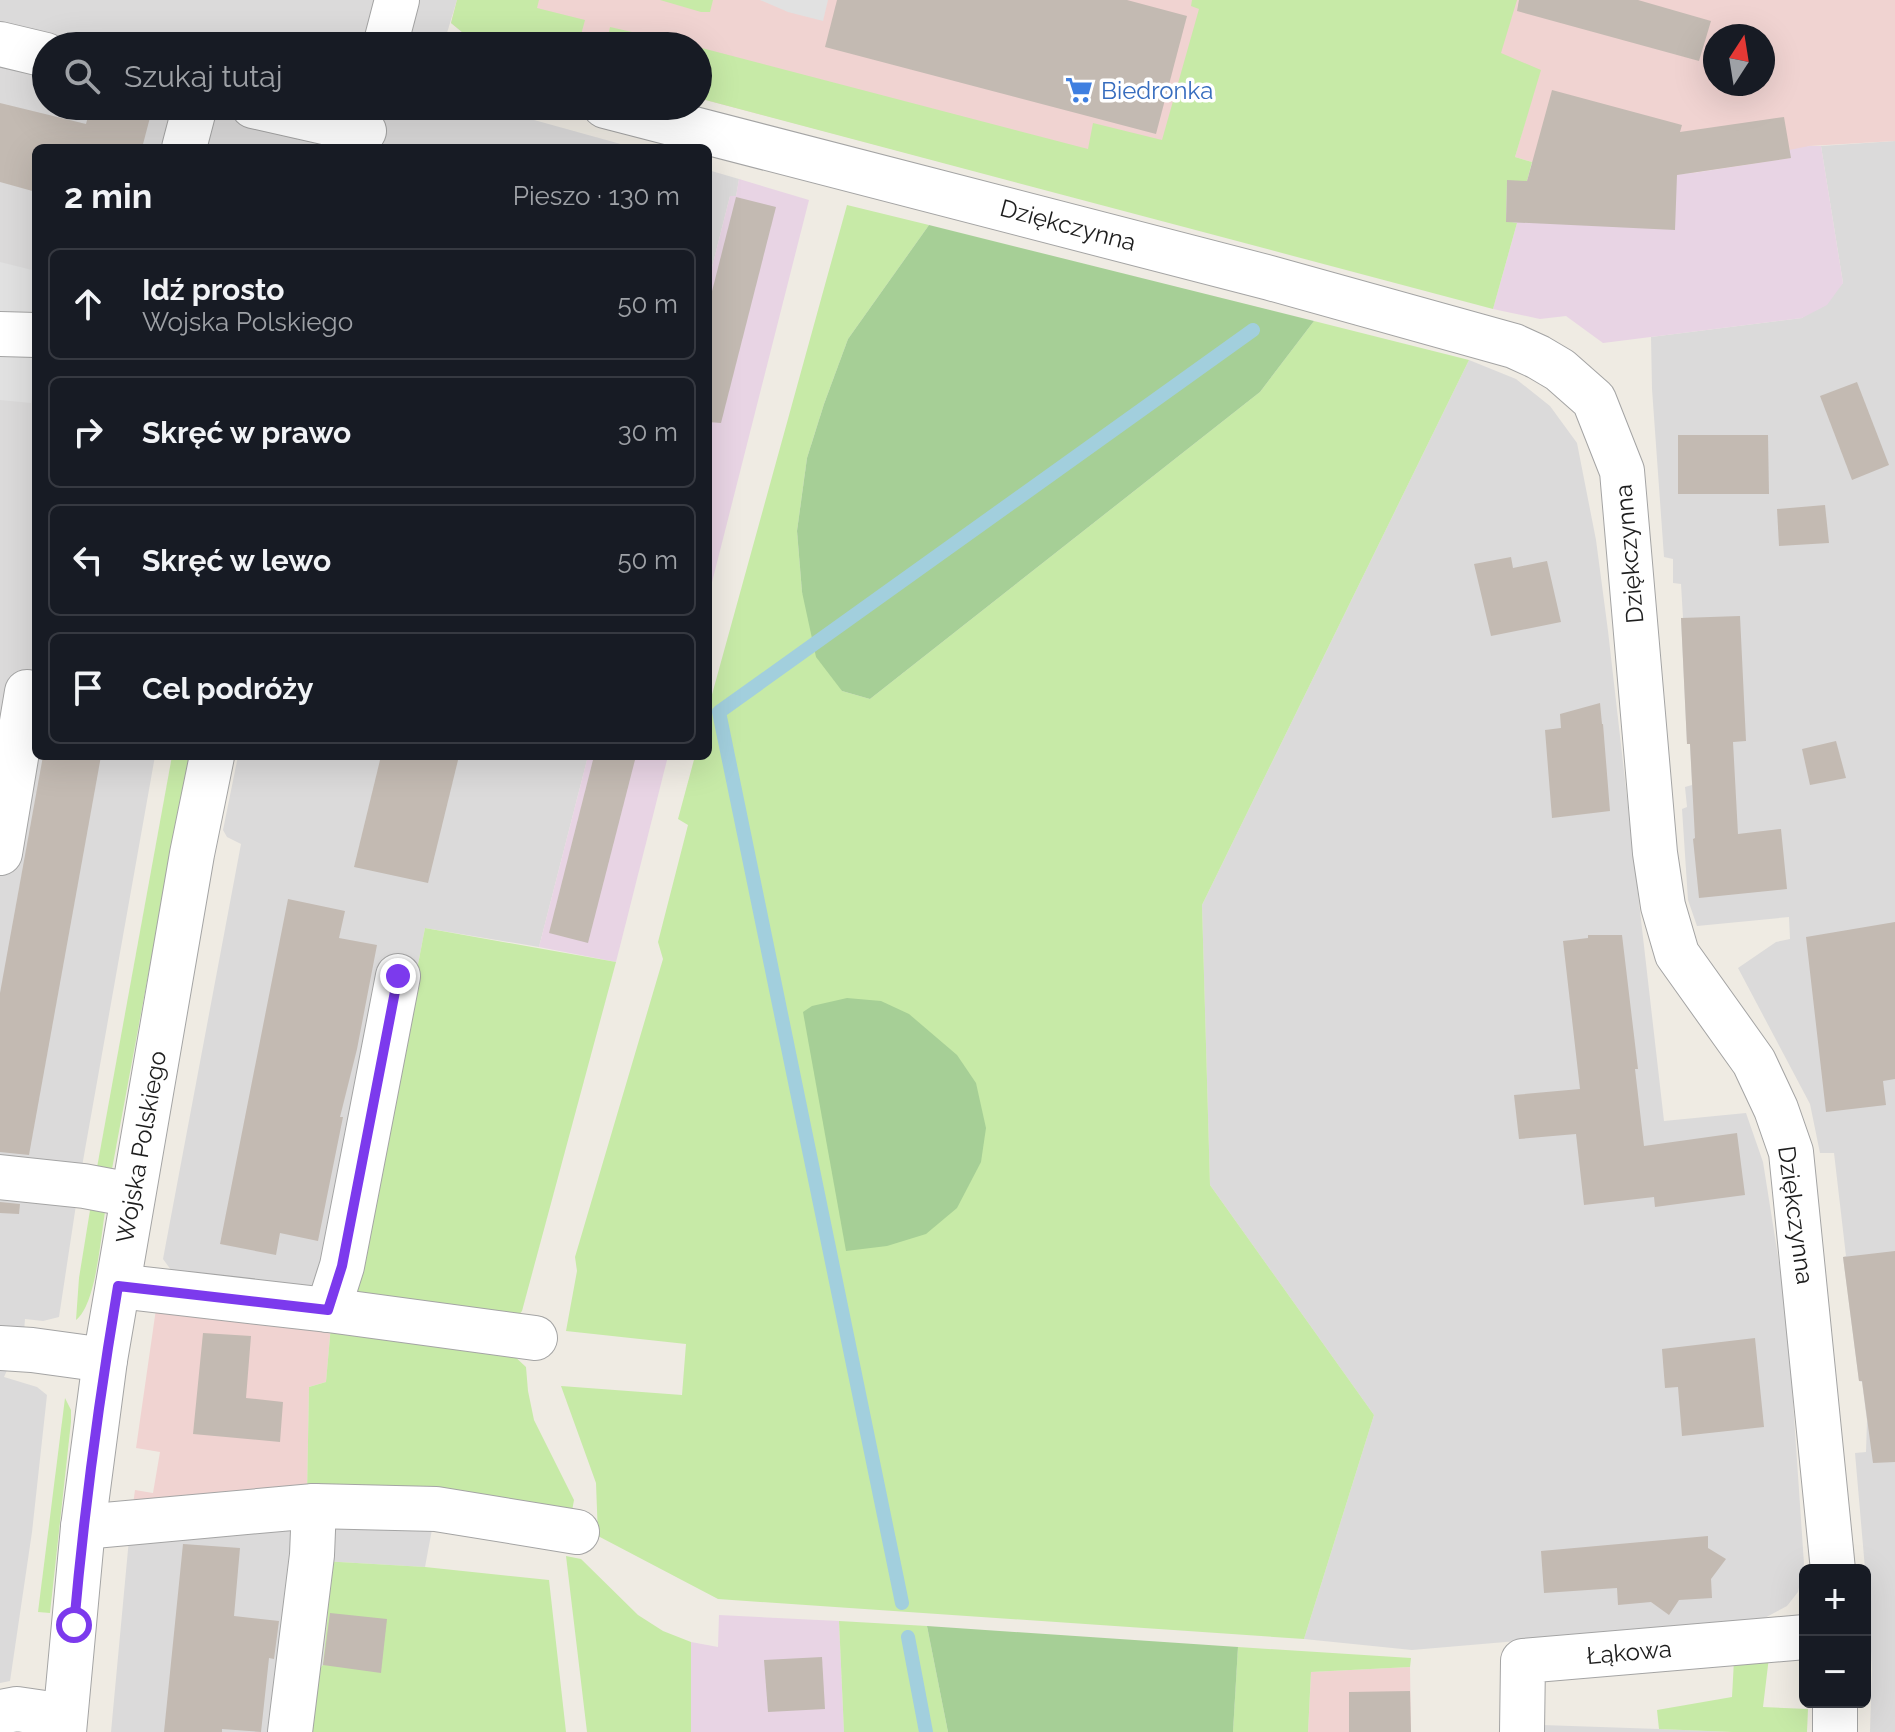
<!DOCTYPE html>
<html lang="pl">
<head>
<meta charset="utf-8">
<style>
	body { margin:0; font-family:Raleway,sans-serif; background:#20242c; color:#f1f3f6 }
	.controls { position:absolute; right:24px; bottom:24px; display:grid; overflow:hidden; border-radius:12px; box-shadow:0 8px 32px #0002 }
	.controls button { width:72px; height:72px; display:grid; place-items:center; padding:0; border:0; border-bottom:2px solid #363941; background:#171b24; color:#f1f3f6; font:40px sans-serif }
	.compass { position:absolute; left:1703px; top:24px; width:72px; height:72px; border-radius:50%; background:#171b24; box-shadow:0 8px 32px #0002; rotate:12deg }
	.stop { position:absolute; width:24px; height:24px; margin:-18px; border:6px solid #7c3aed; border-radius:50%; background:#fff }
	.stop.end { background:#7c3aed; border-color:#fff; box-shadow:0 2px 8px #0008 }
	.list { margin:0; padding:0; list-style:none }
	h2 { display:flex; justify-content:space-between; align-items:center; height:104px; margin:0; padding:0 32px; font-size:34px }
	h2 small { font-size:26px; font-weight:400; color:#9ea1a6 }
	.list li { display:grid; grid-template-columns:52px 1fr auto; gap:24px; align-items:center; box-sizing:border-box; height:112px; margin:0 16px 16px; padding:0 16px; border:2px solid #363941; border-radius:12px }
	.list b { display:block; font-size:30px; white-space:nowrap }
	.list p { margin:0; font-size:26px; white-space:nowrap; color:#9ea1a6 }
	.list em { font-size:26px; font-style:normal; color:#9ea1a6 }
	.icon { flex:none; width:44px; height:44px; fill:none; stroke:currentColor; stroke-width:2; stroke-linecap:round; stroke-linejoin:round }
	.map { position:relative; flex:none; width:1895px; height:1732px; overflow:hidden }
	.search { position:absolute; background:#171b24; box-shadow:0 8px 32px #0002; left:32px; top:32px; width:680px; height:88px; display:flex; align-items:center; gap:20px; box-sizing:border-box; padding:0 28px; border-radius:44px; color:#9ea1a6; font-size:30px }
	.panel { position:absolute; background:#171b24; box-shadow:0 8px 32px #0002; left:32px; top:144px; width:680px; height:616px; border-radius:12px }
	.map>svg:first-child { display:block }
	.residential { fill:#dbdada }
	.commercial { fill:#f0d3d1; fill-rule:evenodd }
	.industrial { fill:#e8d4e4 }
	.grass { fill:#c7eaa7 }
	.forest { fill:#a6cf96 }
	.parking { fill:#e1e1e1 }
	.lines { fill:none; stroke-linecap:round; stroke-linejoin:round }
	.stream { stroke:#a2cfdd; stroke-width:14 }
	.building { fill:#c3bab2 }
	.minor-casing { stroke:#a4a4a4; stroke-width:46 }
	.minor { stroke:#fff; stroke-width:44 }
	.route { stroke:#7c3aed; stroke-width:10 }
	.labels { text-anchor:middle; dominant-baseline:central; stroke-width:7; stroke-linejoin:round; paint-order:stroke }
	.shop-label { font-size:24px; fill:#366cbe; stroke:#fff; text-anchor:start }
	.street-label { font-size:24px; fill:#1d1d1d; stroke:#fff }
</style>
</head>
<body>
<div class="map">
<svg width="1895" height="1732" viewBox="0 0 1895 1732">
	<rect width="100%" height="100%" fill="#efebe3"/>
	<g class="residential">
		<polygon points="0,0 457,0 443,46 46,46 46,106 424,106 423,110 429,106 484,106 635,148 36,148 36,756 155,756 81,1172 59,1317 43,1321 25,1319 24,1332 4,1377 37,1387 47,1395 32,1532 10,1681 0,1683"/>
		<polygon points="1895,141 1895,1732 1870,1732 1872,1669 1869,1615 1855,1453 1866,1452 1867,1421 1862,1382 1859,1381 1843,1257 1846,1256 1834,1153 1820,1153 1810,1104 1738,968 1776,942 1790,939 1789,917 1697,926 1688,900 1682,809 1687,807 1685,787 1692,785 1690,744 1687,744 1681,618 1683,618 1681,584 1673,583 1673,559 1664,557 1652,389 1651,337 1802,318 1843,283 1821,146"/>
		<polygon points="708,170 739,179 736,197 730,196 708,283"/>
		<polygon points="1469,360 1516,379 1550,406 1577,443 1596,540 1608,631 1664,1121 1746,1113 1763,1162 1787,1313 1804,1564 1798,1592 1787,1606 1761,1620 1412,1650 1304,1639 1374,1415 1210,1185 1202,905"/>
		<polygon points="238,756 588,756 539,947 425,928 354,1298 171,1270 163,1259 241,844 227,837 223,830"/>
		<polygon points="433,1524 425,1567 322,1561 328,1613 323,1665 306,1681 300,1732 111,1732 129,1539 191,1531"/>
		<polygon points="1542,1725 1659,1729 1732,1732 1542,1732"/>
	</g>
	<g class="commercial">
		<path d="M457,0H1895V141L1809,146L1791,158L1692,173L1532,162L1515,157L1540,70L1427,290L698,98V46H501L468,37L451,23ZM1715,36H1763V84H1715Z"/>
		<polygon points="157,1302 331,1325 326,1382 309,1387 307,1494 132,1512 135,1490 153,1493 160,1452 136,1448"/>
		<polygon points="1410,1667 1411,1732 1308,1732 1311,1672"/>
	</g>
	<g class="industrial">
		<polygon points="1809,146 1821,146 1843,283 1827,305 1802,318 1603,343 1566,316 1540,319 1493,309 1517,223 1506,222 1507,180 1693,173 1790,158 1789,150"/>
		<polygon points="739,179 809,200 708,598 708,283 730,196 736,196"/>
		<polygon points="588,756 668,756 616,962 539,947"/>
		<polygon points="719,1615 839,1621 844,1732 691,1732 691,1642 718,1647"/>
	</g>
	<g class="grass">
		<polygon points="457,0 539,0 537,8 585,20 578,46 501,46 468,37 451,23"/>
		<polygon points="660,0 713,0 710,12 701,12"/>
		<polygon points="1192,0 1517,0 1501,53 1541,70 1515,157 1532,162 1527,181 1507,181 1506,221 1517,223 1493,309 698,98 698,47 1088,149 1093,123 1162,140 1199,9 1191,6"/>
		<polygon points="610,27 694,46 606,46"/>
		<polygon points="847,205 929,225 848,339 824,404 807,458 797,531 802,592 842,691 870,699 1260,392 1314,321 1469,360 1202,905 1210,1185 1374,1415 1304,1639 718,1599 598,1536 596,1483 561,1386 682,1395 686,1344 566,1331 577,1271 575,1257 663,959 658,942 688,825 678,819 695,756 708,756 708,709"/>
		<polygon points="172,756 189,756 112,1169 96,1173"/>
		<polygon points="425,928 616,962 522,1311 513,1322 354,1298"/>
		<path d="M92,1198L106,1206C101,1232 97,1304 76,1320L79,1278Z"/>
		<polygon points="331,1325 498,1341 526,1367 528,1391 534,1420 574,1500 570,1522 307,1494 309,1387 326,1382"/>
		<polygon points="65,1398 71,1410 71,1422 50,1613 38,1612"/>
		<polygon points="566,1556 581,1559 638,1615 663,1631 691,1642 691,1732 587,1732"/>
		<polygon points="322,1561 425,1567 549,1580 566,1732 300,1732 306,1681 323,1665 328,1613 317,1599"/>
		<polygon points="839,1621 927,1626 948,1732 844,1732"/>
		<polygon points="1238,1647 1411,1658 1410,1667 1311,1672 1308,1732 1233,1732"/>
		<polygon points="1769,1657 1763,1707 1808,1709 1807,1732 1732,1732 1659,1729 1657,1710 1732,1697 1734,1660"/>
	</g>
	<g class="forest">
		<polygon points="929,225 1314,321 1260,392 870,699 842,691 816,657 802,592 797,531 807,458 824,404 848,339"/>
		<polygon points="847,998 881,1001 909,1014 957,1055 976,1083 986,1128 981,1162 957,1208 926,1234 887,1246 846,1251 803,1012 812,1006"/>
		<polygon points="927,1626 1238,1647 1233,1732 948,1732"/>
	</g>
	<g class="parking">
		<polygon points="760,0 828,0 823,21 788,12"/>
		<polygon points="0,262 36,271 36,350 31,403 0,400"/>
	</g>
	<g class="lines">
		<g class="stream">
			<polyline points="902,1603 719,712 1253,330"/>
			<polyline points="908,1637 926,1732"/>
		</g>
	</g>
	<g class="building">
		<polygon points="837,0 1127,0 1187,16 1156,134 825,47"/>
		<polygon points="1519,0 1638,0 1711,21 1699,61 1517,11"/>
		<polygon points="1552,90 1682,125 1680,132 1784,117 1791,158 1677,175 1675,230 1506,222 1507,180 1527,181"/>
		<polygon points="0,103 86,124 91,106 153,106 142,148 36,148 36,192 0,182"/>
		<polygon points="736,197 776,207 721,423 708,422 708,307"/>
		<polygon points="1857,382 1889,465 1852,480 1820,396"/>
		<polygon points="1678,435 1768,435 1769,494 1678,494"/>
		<polygon points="1825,505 1829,543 1779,546 1777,509"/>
		<polygon points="1511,557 1513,568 1547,561 1561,622 1491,636 1474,564"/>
		<polygon points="1740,616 1746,741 1733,742 1738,834 1781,829 1787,889 1699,898 1693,839 1695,838 1690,744 1687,744 1681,618"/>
		<polygon points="1600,703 1602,724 1603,724 1610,811 1552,818 1545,730 1561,728 1560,714"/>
		<polygon points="1836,741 1846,778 1810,785 1802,749"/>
		<polygon points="43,756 101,756 29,1155 0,1152 0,993"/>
		<polygon points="381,756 459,756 428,883 354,867"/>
		<polygon points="594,756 636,756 588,943 549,933"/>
		<polygon points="288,899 345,911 339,938 377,945 357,1049 340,1117 343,1117 318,1241 280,1233 276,1255 220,1244"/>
		<polygon points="1895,922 1895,1079 1883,1081 1886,1105 1826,1112 1806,937"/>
		<polygon points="1588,935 1622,935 1638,1069 1635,1069 1644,1146 1737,1133 1745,1195 1655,1207 1654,1197 1584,1205 1576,1134 1519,1139 1514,1095 1580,1089 1563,941 1588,938"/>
		<polygon points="0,1202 20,1204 19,1214 0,1213"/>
		<polygon points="1895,1251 1895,1462 1873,1463 1862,1381 1859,1381 1843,1257"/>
		<polygon points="203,1333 251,1336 246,1398 283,1402 280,1442 193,1434"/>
		<polygon points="1755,1338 1764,1427 1682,1436 1678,1387 1665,1388 1662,1349"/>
		<polygon points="1708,1536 1708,1548 1726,1559 1711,1579 1712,1598 1679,1600 1669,1615 1651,1602 1618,1605 1617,1588 1544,1593 1541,1551"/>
		<polygon points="183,1544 240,1548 234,1616 279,1621 274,1659 269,1658 261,1732 222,1729 222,1732 164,1732"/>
		<polygon points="330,1613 387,1619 381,1673 323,1665"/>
		<polygon points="822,1657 825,1709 768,1712 764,1660"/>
		<polygon points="1410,1691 1411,1732 1349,1732 1349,1692"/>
	</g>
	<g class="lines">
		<g class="minor-casing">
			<g id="minor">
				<polyline points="0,44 46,55"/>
				<polyline points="385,46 397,0"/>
				<polyline points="253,106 364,131"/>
				<polyline points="605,106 1270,278 1514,346 1538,357 1560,370 1594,400 1622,471 1655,853 1663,906 1677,954 1754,1062 1776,1109 1791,1152 1833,1570"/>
				<polyline points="184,148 195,106"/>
				<polyline points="0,334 36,335"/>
				<polyline points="0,853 27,692"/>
				<polyline points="0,1177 84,1186 132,1195"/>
				<polyline points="118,1286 328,1310 535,1338"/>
				<polyline points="328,1310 342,1266 398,976"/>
				<polyline points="0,1348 32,1350 105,1360"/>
				<polyline points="83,1527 314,1506 436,1509 577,1532"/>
				<polyline points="0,1712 17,1709 65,1716"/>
				<polyline points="64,1732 83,1527 105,1360 192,854 212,756"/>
				<polyline points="290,1732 312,1555 314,1506"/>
				<polyline points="1522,1732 1523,1661 1805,1637"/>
				<polyline points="1835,1732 1835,1702"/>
			</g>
		</g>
		<use href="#minor" class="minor"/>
	</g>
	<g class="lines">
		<path class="route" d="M74,1625C84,1511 99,1399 118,1286L328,1310L342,1266L398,976"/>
	</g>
	<defs>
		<g id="supermarket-bare" transform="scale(2.16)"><path d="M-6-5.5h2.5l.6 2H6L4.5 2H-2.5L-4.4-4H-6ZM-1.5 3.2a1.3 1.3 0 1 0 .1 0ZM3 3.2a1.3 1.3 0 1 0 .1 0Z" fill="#3f7fe0" stroke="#fff" stroke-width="2.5" paint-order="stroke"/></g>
	</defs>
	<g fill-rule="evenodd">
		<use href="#supermarket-bare" x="1079" y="90"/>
	</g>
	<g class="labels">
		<g class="shop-label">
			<text x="1101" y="90">Biedronka</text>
		</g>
		<g class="street-label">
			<text transform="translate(1068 225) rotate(15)">Dziękczynna</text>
			<text transform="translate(1629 554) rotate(-95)">Dziękczynna</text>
			<text transform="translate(141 1147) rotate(-80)">Wojska Polskiego</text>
			<text transform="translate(1796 1215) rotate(82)">Dziękczynna</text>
			<text transform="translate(1629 1652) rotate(-5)">Łąkowa</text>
		</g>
	</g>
</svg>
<div class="controls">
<button>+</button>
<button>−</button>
</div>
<svg class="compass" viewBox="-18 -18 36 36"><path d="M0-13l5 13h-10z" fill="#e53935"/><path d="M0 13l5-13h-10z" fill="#9ea1a6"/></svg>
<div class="stop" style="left:74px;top:1625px"></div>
<div class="stop end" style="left:398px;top:976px"></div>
<div class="search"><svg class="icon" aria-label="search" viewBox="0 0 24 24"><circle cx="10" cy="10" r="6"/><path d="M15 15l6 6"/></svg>Szukaj tutaj</div>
<section class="panel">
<h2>2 min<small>Pieszo · 130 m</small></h2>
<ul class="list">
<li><svg class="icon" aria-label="ahead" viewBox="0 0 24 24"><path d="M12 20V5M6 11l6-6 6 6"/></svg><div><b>Idź prosto</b><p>Wojska Polskiego</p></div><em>50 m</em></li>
<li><svg class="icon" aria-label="right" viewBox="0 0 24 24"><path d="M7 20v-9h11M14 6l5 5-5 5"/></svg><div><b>Skręć w prawo</b></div><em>30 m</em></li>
<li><svg class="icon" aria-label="left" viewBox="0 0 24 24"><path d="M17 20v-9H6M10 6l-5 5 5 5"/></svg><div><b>Skręć w lewo</b></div><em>50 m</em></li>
<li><svg class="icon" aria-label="arrive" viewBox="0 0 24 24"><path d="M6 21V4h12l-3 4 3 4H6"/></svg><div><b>Cel podróży</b></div></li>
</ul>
</section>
</div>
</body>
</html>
